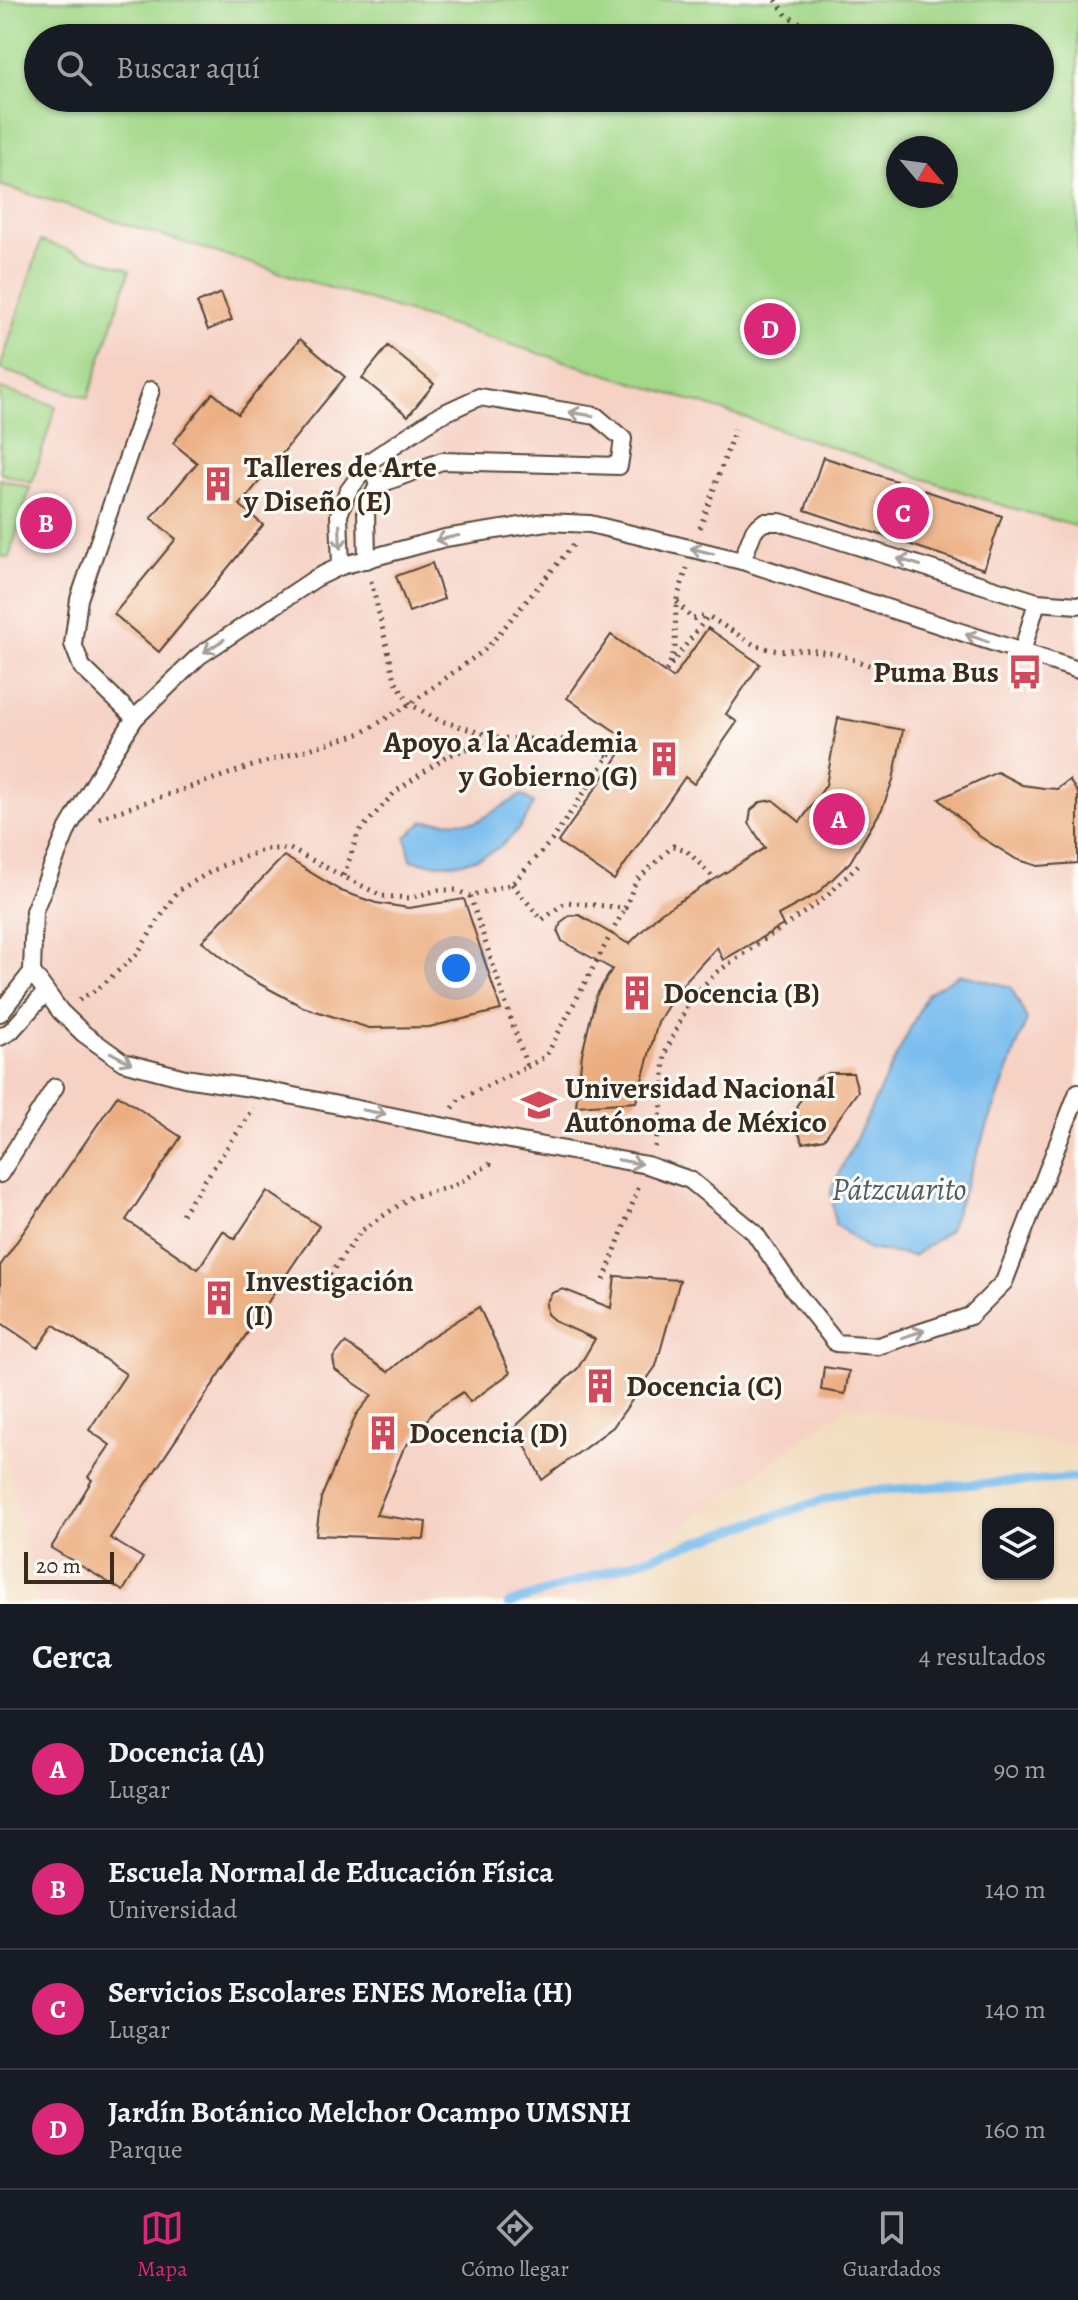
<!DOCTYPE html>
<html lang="es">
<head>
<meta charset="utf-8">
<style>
	body { margin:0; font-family:Alegreya,serif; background:#242831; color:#f1f3f6 }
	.controls { position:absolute; right:24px; bottom:24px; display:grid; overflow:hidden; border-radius:16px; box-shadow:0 2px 6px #0004 }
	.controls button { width:72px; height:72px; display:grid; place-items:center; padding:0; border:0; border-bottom:2px solid #363941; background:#171b24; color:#f1f3f6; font:40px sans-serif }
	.compass { position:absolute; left:886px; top:136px; width:72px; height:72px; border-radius:50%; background:#171b24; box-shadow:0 2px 6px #0004; rotate:119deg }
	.scale { position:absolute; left:24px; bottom:20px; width:90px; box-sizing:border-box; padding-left:8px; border:4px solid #3b2a1e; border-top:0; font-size:22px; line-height:28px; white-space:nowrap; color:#3b2a1e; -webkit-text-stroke:6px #fdfcf7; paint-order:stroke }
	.you { position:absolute; left:456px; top:968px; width:28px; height:28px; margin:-20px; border:6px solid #fff; border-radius:50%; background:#1a73e8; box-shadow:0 0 0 12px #1a73e833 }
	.badge { display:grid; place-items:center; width:52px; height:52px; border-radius:50%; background:#db2777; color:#fff; font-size:26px; font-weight:700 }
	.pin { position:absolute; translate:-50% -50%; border:4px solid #fff; box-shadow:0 2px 8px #0006 }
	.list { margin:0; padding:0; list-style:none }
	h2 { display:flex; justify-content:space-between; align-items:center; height:104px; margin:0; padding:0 32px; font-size:34px }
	h2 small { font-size:26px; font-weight:400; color:#9ea1a6 }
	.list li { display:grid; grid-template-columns:52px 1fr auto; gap:24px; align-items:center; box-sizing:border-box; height:120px; padding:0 32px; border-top:2px solid #363941 }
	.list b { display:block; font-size:30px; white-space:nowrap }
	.list p { margin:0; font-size:26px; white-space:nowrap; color:#9ea1a6 }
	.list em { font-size:26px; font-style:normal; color:#9ea1a6 }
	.icon { flex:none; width:44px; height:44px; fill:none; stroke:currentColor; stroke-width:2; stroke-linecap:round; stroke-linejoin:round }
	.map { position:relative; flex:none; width:1078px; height:1604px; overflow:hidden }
	.search { position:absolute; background:#171b24; box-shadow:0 2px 6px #0004; left:24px; right:24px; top:24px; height:88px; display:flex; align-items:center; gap:20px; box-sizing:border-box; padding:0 28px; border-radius:44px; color:#9ea1a6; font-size:30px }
	.sheet { height:584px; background:#171b24 }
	nav { display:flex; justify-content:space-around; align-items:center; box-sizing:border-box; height:112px; border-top:2px solid #363941; background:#171b24; font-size:22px; color:#9ea1a6 }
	nav a { display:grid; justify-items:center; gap:4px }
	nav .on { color:#db2777 }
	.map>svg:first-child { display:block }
	.built { fill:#f6d2c5 }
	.green { fill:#a3d889; stroke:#6f8154; stroke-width:2; fill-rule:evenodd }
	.water { fill:#77bcee; stroke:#597386; stroke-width:2 }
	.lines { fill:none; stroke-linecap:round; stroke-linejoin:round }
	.stream { stroke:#77bcee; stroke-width:9 }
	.building { fill:#ecad80 }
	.lane-casing { stroke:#564536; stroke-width:20 }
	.path { stroke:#564536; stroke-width:5; stroke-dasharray:2 6; stroke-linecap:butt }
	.lane { stroke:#fff; stroke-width:16 }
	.oneway { stroke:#a79f9a }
	.labels { text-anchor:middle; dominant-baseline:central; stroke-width:6; stroke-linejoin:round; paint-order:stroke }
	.poi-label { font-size:30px; font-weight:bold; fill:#3b2a1e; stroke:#fdfcf7; text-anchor:start }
	.water-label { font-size:32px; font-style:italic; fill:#505d67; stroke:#fdfcf7 }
</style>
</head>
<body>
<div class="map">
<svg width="1078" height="1604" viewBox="0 0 1078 1604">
	<rect width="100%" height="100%" fill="#fdfcf7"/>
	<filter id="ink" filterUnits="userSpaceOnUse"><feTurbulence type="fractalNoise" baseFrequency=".0125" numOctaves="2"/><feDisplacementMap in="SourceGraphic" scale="16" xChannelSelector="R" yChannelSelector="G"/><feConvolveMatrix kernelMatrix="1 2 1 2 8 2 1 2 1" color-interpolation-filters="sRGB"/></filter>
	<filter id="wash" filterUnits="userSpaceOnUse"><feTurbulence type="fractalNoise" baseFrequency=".006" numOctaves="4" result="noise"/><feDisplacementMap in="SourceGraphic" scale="32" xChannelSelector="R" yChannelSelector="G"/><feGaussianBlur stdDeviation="1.8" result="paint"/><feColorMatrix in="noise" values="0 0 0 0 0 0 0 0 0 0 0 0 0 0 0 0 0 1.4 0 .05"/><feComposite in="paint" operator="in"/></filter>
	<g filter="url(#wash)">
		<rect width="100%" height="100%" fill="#f2ddbf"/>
		<polygon class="built" points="0,185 740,416 998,504 1078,527 1078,1446 986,1428 847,1406 585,1600 433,1604 39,1604 0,1431"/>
		<g class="green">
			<path d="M0,0H1078V527L998,504L740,416L0,185ZM38,38H1040V98H38ZM898,148H946V196H898Z"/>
			<polygon points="41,241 130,270 88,398 0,369"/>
			<polygon points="0,389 56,406 32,483 0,473"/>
			<polygon points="0,479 30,488 9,558 0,556"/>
		</g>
		<g class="water">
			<path d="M522,795L534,803C511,854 465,873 411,860L406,837L424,821L476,822Z"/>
			<polygon points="960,974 1011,987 1027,1019 949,1230 914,1256 868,1249 835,1224 831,1190 927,994"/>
		</g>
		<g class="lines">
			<polyline class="stream" points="508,1604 847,1492 1078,1478"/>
		</g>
		<g id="blocks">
			<g class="building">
				<polygon points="221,293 232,320 208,330 197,303"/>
				<polygon points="300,339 345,377 240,505 263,525 159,652 114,614 176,539 151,518 197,463 173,443 213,393 238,414"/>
				<polygon points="388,346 434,384 408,416 362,378"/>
				<polygon points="823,457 1002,516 984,569 805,510"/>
				<polygon points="432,563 444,599 409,612 396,576"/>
				<polygon points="708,628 760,664 726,714 737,722 694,784 685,777 614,880 558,842 629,741 567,698 611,635 673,678"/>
				<polygon points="838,718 903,730 893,780 882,809 850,862 817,894 778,915 783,925 723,960 717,947 678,989 658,1022 636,1102 576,1106 582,1054 596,996 612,969 562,941 558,932 561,922 569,916 579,915 629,944 659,914 765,848 749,823 751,810 761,802 773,800 800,822 826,785"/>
				<polygon points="997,772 1022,785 1044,788 1057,789 1069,780 1078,793 1078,863 1038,866 1016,859 979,836 939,799"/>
				<polygon points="284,856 341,891 376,903 409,908 464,899 501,1010 429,1027 369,1028 303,1007 245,976 202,941"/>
				<polygon points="829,1073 853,1073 858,1091 824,1139 803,1143 794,1122 797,1105 817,1078"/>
				<polygon points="118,1095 181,1137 126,1220 198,1269 223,1231 235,1239 267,1191 319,1226 110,1538 143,1558 123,1591 51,1548 92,1480 88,1477 110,1445 89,1430 126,1374 54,1325 38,1348 0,1322 0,1266"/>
				<polygon points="615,1276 680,1280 656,1366 613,1427 542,1480 516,1426 578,1368 595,1339 556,1322 547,1314 546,1303 552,1293 563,1289 611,1308"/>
				<polygon points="479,1307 510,1373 470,1402 463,1392 434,1411 403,1450 376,1515 426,1522 424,1539 316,1535 321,1498 356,1415 372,1395 335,1370 333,1358 345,1343 388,1372 423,1342"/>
				<polygon points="824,1367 849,1371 845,1394 821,1390"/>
			</g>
		</g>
	</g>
	<g filter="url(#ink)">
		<use href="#blocks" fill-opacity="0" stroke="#564536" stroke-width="2"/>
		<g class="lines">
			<g class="lane-casing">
				<g id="lane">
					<polyline points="367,560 366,510 378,485 375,477"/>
					<polyline points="742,561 754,530 764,522 780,522 1037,602"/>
					<polyline points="341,566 339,515 347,493 370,461 438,416 479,397 596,416 623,439 619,466 442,461 378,485"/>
					<polyline points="1022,652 1037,602 1078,605"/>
					<polyline points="1078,670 742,561 590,524 546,522 445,538 341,566 316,578 199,656 135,718 110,757 68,828 34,911 32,972 60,1011 84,1034 123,1062 185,1078 264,1090 500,1138 647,1165 690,1180 754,1232 794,1290 836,1343 878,1346 970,1316 1004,1282 1078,1092"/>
					<polyline points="135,718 82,667 73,644 79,599 151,390"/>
					<polyline points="0,1013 32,972"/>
					<polyline points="0,1037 11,1031 45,993"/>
					<polyline points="0,1174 55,1087"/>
				</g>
			</g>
			<g class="path">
				<polyline points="776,0 787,16 830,38"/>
				<polyline points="700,528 735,429"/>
				<polyline points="371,581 395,680 410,704 438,720 498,738 570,740 609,756"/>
				<polyline points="677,602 692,619 707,616"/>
				<polyline points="670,663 675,648 676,602 687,568"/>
				<polyline points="666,671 708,616 756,646 778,651 803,649 837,654 889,672"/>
				<polyline points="99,818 249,767 362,733 410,704 487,648 573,545"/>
				<polyline points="344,876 358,833 395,792 445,757 497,738"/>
				<polyline points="512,884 542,920 566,902 625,908 636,881 673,846 686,850 713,877"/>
				<polyline points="79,1000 99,988 137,954 177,891 221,866 265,849 290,849 382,896 410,898 438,890 456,890 470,896"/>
				<polyline points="527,1067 546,1056 625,908"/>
				<polyline points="453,1108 459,1099 527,1067 470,896 512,884 552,840 621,738"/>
				<polyline points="655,1147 663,1098 665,1053 691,998 717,972 825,898 861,862"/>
				<polyline points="182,1214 254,1108"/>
				<polyline points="604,1280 639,1186"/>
				<polyline points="325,1281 361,1231 411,1197 454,1186 490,1164 492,1159"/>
			</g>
			<use href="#lane" class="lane"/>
		</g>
		<defs><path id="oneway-shaft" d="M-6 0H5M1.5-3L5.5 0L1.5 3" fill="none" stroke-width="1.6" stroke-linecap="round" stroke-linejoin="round" transform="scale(2)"/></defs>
		<g class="oneway">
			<use href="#oneway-shaft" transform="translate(581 414) rotate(-171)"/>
			<use href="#oneway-shaft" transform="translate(340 537) rotate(88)"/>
			<use href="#oneway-shaft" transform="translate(447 538) rotate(168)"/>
			<use href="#oneway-shaft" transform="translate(702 551) rotate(-166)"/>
			<use href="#oneway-shaft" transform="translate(909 562) rotate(-163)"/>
			<use href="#oneway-shaft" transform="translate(977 638) rotate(-162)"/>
			<use href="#oneway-shaft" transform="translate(214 646) rotate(147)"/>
			<use href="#oneway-shaft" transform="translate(121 1058) rotate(28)"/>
			<use href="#oneway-shaft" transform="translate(374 1112) rotate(11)"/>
			<use href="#oneway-shaft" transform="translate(630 1162) rotate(11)"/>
			<use href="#oneway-shaft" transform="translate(913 1334) rotate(-18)"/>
		</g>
	</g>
	<defs>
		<g id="building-bare" transform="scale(2.76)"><path d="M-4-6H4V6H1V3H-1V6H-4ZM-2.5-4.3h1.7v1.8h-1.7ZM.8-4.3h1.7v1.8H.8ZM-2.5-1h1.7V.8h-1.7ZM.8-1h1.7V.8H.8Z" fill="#d1495b" stroke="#fdfcf7" stroke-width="2.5" paint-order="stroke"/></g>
		<g id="bus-bare" transform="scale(2.76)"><path d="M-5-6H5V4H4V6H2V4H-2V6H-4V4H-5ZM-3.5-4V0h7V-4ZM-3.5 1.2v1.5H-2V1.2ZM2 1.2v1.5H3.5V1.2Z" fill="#d1495b" stroke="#fdfcf7" stroke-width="2.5" paint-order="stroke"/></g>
		<g id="school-bare" transform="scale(2.76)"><path d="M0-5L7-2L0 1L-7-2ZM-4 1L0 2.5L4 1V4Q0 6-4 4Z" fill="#d1495b" stroke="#fdfcf7" stroke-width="2.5" paint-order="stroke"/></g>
	</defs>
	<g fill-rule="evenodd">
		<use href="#building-bare" x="218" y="484"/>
		<use href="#bus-bare" x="1025" y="672"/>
		<use href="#building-bare" x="664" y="759"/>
		<use href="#building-bare" x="637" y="993"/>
		<use href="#school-bare" x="539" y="1105"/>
		<use href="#building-bare" x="219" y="1298"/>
		<use href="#building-bare" x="600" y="1386"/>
		<use href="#building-bare" x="383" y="1433"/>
	</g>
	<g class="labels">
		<g class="poi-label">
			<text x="244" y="467">Talleres de Arte<tspan x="244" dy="34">y Diseño (E)</tspan></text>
			<text x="999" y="672" text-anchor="end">Puma Bus</text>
			<text x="638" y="742" text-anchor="end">Apoyo a la Academia<tspan x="638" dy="34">y Gobierno (G)</tspan></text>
			<text x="663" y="993">Docencia (B)</text>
			<text x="565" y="1088">Universidad Nacional<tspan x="565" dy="34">Autónoma de México</tspan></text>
			<text x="245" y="1281">Investigación<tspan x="245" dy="34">(I)</tspan></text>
			<text x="626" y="1386">Docencia (C)</text>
			<text x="409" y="1433">Docencia (D)</text>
		</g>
		<g class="water-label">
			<text x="899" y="1189">Pátzcuarito</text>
		</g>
	</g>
</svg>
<div class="controls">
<button><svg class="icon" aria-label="layers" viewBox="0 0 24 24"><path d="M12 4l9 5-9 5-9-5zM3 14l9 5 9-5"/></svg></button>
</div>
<svg class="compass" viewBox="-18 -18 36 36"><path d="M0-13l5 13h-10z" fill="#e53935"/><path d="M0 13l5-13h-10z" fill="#9ea1a6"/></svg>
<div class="scale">20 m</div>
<div class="you"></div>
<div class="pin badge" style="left:839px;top:819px">A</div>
<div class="pin badge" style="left:46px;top:523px">B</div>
<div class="pin badge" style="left:903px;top:513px">C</div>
<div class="pin badge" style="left:770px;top:329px">D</div>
<div class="search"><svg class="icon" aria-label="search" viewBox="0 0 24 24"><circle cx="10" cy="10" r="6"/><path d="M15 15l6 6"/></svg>Buscar aquí</div>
</div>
<section class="sheet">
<h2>Cerca<small>4 resultados</small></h2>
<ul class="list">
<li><span class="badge">A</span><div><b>Docencia (A)</b><p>Lugar</p></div><em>90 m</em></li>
<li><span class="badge">B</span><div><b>Escuela Normal de Educación Física</b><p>Universidad</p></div><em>140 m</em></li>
<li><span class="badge">C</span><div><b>Servicios Escolares ENES Morelia (H)</b><p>Lugar</p></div><em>140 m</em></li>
<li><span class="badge">D</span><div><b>Jardín Botánico Melchor Ocampo UMSNH</b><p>Parque</p></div><em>160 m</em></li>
</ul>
</section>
<nav>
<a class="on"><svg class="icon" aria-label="map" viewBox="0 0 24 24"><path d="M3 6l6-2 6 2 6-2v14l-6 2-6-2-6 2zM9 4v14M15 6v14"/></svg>Mapa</a>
<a><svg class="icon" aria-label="directions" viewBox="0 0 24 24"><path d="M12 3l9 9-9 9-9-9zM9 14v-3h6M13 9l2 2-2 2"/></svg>Cómo llegar</a>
<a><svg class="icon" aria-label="saved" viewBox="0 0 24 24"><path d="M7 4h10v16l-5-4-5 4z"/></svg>Guardados</a>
</nav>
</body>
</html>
